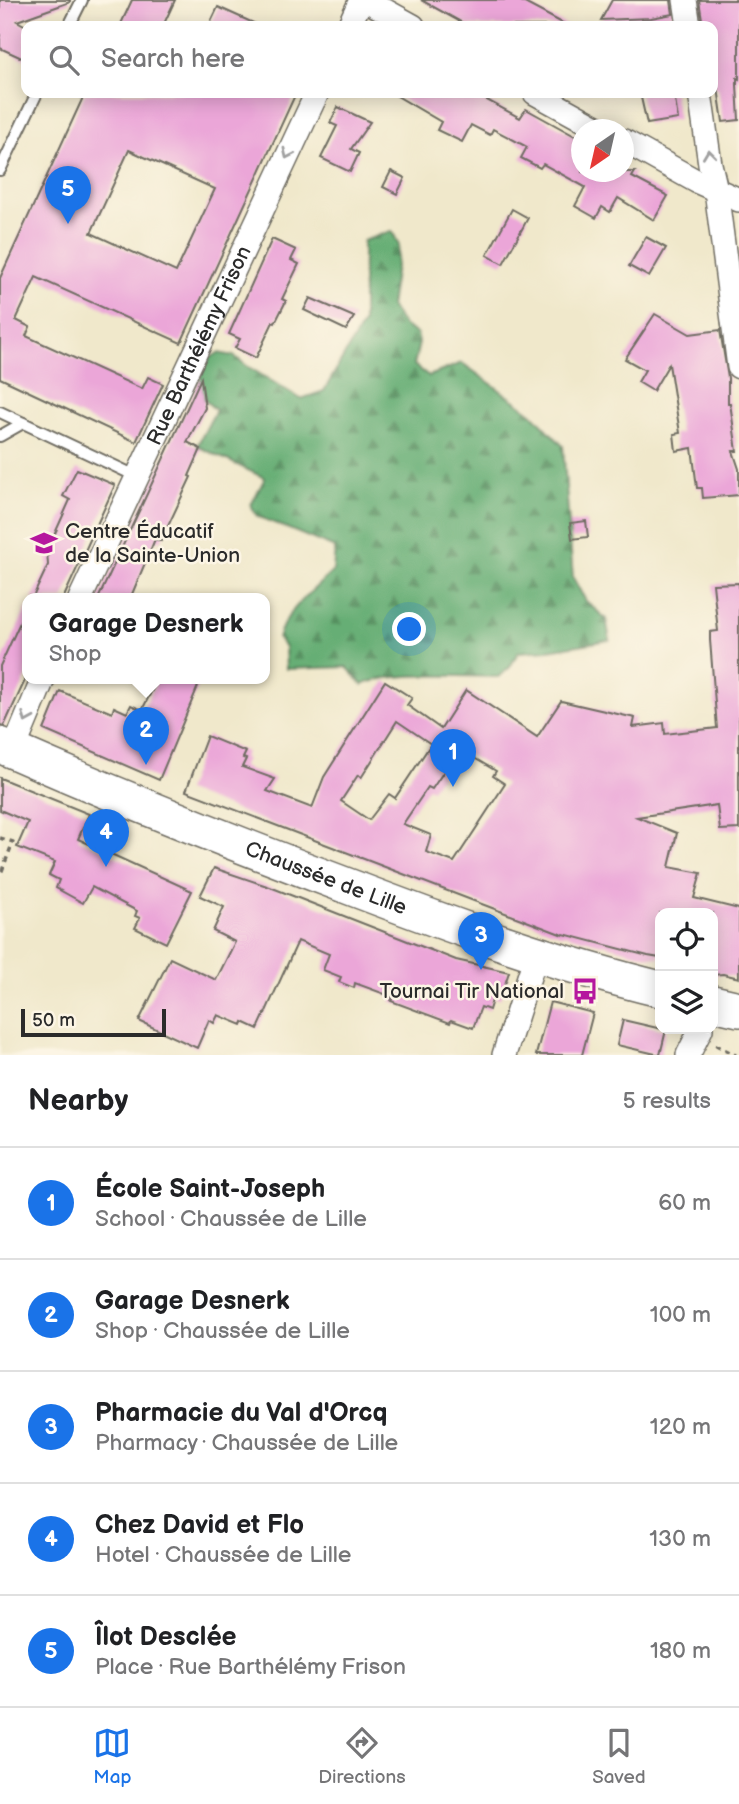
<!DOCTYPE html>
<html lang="en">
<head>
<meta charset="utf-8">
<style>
	body { margin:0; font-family:"Balsamiq Sans",sans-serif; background:#f2f2f2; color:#202124 }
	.controls { position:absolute; right:21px; bottom:21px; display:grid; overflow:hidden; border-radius:14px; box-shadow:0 4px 18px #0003 }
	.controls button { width:63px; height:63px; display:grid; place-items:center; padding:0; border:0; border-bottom:2px solid #e0e0e0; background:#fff; color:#202124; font:35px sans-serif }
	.compass { position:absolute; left:571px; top:119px; width:63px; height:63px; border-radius:50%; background:#fff; box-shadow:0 4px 18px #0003; rotate:214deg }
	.scale { position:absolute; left:21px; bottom:18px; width:145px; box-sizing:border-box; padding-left:7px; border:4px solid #2b2b2b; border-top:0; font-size:19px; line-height:24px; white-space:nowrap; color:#2b2b2b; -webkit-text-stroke:5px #fcf5e5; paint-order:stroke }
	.you { position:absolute; left:410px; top:630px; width:24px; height:24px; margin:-18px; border:5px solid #fff; border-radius:50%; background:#1a73e8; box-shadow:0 0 0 10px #1a73e833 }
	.badge { display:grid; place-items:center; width:46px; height:46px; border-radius:50%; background:#1a73e8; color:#fff; font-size:23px; font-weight:700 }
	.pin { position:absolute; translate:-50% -58px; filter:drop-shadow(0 2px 4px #0008) }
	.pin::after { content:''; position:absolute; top:37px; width:24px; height:21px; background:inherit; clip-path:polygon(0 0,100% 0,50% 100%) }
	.popup { position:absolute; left:22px; top:593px; width:248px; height:91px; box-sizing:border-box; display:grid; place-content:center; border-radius:14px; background:#fff; filter:drop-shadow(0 2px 5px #0005); font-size:23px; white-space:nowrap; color:#757577 }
	.popup b { font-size:26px; color:#202124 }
	.popup::after { content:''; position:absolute; left:50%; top:100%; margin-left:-14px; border:14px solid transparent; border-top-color:#fff }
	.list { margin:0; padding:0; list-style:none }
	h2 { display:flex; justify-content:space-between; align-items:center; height:91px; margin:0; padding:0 28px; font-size:30px }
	h2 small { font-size:23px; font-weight:400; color:#757577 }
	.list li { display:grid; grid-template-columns:46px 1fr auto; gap:21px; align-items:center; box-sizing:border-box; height:112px; padding:0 28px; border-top:2px solid #e0e0e0 }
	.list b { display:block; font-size:26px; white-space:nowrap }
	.list p { margin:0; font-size:23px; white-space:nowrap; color:#757577 }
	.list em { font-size:23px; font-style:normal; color:#757577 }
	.icon { flex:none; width:38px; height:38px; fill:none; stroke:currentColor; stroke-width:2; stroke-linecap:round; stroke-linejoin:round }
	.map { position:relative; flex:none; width:739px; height:1055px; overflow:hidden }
	.search { position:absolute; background:#fff; box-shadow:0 4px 18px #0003; left:21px; right:21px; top:21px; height:77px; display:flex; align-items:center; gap:18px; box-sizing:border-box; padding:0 24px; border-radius:14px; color:#757577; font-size:26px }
	.sheet { height:651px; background:#fff }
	nav { display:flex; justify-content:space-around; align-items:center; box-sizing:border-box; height:98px; border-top:2px solid #e0e0e0; background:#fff; font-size:19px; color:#757577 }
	nav a { display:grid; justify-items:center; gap:4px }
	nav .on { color:#1a73e8 }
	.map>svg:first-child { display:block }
	.forest { fill:url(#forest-firs); stroke:#486c50; stroke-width:2 }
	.building { fill:#eba6d8; fill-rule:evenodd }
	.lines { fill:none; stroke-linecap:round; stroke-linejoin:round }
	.service-casing { stroke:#706d63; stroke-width:14 }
	.minor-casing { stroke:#706d63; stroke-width:26 }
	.primary-casing { stroke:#706d63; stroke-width:38 }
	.path { stroke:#706d63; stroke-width:3.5; stroke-dasharray:5 5; stroke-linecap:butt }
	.service { stroke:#fff; stroke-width:10 }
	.minor { stroke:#fff; stroke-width:23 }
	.primary { stroke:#fff; stroke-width:35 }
	.oneway { stroke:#a0a0a0 }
	.labels { text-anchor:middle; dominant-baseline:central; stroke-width:5; stroke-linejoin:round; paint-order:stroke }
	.street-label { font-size:21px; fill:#2b2b2b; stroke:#fcf5e5 }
	.poi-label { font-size:21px; fill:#2b2b2b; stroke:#fcf5e5; text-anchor:start }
</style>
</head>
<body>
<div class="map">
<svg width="739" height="1055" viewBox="0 0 739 1055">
	<defs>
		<pattern id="forest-firs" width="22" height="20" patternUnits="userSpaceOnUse" patternTransform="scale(1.75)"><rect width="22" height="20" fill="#66ae74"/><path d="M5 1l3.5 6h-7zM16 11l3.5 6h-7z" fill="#548e5f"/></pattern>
	</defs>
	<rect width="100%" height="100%" fill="#fcf5e5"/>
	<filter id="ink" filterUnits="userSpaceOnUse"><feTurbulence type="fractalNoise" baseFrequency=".0143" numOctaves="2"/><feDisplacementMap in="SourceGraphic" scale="14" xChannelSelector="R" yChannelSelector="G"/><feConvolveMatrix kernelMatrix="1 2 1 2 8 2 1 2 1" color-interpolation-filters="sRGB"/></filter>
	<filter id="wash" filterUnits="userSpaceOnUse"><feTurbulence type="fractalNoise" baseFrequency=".00686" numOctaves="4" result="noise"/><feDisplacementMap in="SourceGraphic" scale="28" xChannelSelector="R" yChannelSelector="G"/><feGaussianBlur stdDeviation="1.57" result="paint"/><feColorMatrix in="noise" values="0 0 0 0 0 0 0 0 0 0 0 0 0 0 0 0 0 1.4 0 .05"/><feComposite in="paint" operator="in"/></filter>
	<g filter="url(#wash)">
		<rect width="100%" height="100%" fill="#f0e8cb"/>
		<path class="forest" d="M392,231L399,245L390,306L404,326L417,334L419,343L414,365L429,376L462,363L532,413L563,446L573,578L586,601L606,619L610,640L548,650L518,652L510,667L498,677C462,677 393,670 363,685L347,667L286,669L285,647L278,639C284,611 314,590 333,571L335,548L257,516L251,505L265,478L197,446L216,410L201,397L197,388L207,360L218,353L234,356L247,366L301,399L324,391L363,323V241Z"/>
		<g id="blocks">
			<g class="building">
				<polygon points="0,0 70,0 70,2 17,21 26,26 26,60 0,48"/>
				<polygon points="132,0 175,0 163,26 120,26"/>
				<polygon points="421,0 519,0 568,26 468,26"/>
				<polygon points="612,0 671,0 673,14 651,18 601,20"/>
				<polygon points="699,0 739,0 739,79 737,78 737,85 739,120 723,122 718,88 713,88 713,26 703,26"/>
				<polygon points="218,7 260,26 209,26"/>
				<path d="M85,93H296L181,343L36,277L16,320L30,327L26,336L142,389L148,377L163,384L136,442L0,378V278ZM129,150L215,189L176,272L91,233Z"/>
				<polygon points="392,93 474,93 520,118 526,109 582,140 582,172 635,172 632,177 668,196 654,220 618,198 610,212 602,207 596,218 575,206 585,187 543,164 540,168 521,158 527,147 493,129 490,135 471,125 462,142 437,130 441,122"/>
				<polygon points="640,93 674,93 678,119 647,124"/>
				<polygon points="338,107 370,122 351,149 359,153 350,172 321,158 337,126 330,123"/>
				<polygon points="391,171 405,178 397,194 383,187"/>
				<polygon points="512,209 528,218 503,264 487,255"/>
				<polygon points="646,237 666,248 649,277 629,266"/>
				<polygon points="272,239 296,250 291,260 299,264 282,299 286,301 275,323 273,322 256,358 235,348 240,339 229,334"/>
				<polygon points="310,298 354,317 346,330 304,310"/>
				<polygon points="655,314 690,334 720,330 728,378 728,403 730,403 737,451 733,451 739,469 739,495 703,498 702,488 697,488 692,448 676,451 674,434 680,433 669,364 653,391 638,382 645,370 625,359"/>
				<polygon points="201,378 205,408 187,442 201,449 189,476 191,477 161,541 155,539 130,599 98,599"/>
				<polygon points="77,469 115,485 63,599 32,599 48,565 47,551 70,500 63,496"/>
				<polygon points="586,521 588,537 572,539 570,523"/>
				<path d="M739,583V829L720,830L717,805L637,817L677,833L669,867L701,873L694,898L739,909V978L723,974L713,975V913H660V958L648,956L564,934L563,935L186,791L207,736L246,752L243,758L246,759L242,767L275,779L267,791L312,808L324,777L385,681L412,698L407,705L441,729L466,690L537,737L561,701L635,718L633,727L664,723L665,734L717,728L710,640V632L718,631L713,584ZM397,721L431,744L395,798L389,794L369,820L341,801L358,775L361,778ZM459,749L496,771L493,776L505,784L454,862L426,852L431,835L403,824L428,787L432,789Z"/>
				<polygon points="27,607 27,676 4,726 0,725 0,666"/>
				<polygon points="158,679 201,679 159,780 44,730 60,691 112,713 114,707 127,713 131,705 142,710"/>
				<polygon points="0,778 89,814 78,839 192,891 166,943 135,928 140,918 135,916 137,911 92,887 83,903 56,888 59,880 49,875 55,862 17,847 28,822 0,810"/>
				<polygon points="214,868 270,887 456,960 509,972 500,999 493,997 489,1010 481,1007 473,1028 451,1020 450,1023 391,1001 393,997 355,983 354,988 339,982 341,977 323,970 329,954 298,941 258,1029 243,1022 242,1025 218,1015 214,1023 209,1020 197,1048 139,1021 170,958 216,980 235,942 213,931 224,907 200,896"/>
				<polygon points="550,1002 593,1013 582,1055 536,1055"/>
				<polygon points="623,1020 666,1030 660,1055 617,1045"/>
			</g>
		</g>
	</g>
	<g filter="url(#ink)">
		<use href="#blocks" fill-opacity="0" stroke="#706d63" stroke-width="2"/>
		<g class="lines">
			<g class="service-casing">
				<g id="service">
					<polyline points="69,26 82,0"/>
					<polyline points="0,170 37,93"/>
					<polyline points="0,412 138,477"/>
					<polyline points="0,436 23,423"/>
				</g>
			</g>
			<g class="minor-casing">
				<g id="minor">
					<polyline points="366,0 413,26"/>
					<polyline points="685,0 689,26"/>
					<polyline points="349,26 361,0"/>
					<polyline points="535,93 602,130"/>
					<polyline points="700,93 710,164 716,190 739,367"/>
					<polyline points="624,141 696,181 739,200"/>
					<path id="s1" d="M80,599L317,93"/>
					<polyline points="13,751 43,679"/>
					<polyline points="504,1055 536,955"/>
					<polyline points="688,1055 701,1029"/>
				</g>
			</g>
			<g class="primary-casing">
				<g id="primary">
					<path id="s2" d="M0,745C118,797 238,845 358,890C458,928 557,964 660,989"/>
					<polyline points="713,1003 739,1009"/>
				</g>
			</g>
			<g class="path">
				<polyline points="0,838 13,842 0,876"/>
				<polyline points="716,1045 736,1055"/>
			</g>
			<use href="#service" class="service"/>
			<use href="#minor" class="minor"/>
			<use href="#primary" class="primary"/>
		</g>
		<defs><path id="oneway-chevron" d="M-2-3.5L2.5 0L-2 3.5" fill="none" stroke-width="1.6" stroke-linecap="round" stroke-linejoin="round" transform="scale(1.75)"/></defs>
		<g class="oneway">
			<use href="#oneway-chevron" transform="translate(288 154) rotate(115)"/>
			<use href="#oneway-chevron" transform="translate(709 154) rotate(-97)"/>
			<use href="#oneway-chevron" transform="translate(27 718) rotate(113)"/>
		</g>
	</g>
	<defs>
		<g id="school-bare" transform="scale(2.1)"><path d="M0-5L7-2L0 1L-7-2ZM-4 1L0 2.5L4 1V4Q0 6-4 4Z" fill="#b5179e" stroke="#fcf5e5" stroke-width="2.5" paint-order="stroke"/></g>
		<g id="bus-bare" transform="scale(2.1)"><path d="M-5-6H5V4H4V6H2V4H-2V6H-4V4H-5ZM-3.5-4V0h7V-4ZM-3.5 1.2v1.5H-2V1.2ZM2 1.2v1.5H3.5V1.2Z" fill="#b5179e" stroke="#fcf5e5" stroke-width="2.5" paint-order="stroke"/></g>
	</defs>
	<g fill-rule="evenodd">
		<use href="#school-bare" x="44" y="543"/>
		<use href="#bus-bare" x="585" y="991"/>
	</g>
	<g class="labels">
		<g class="street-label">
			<text stroke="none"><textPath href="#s1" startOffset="280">Rue Barthélémy Frison</textPath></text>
			<text stroke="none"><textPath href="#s2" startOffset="352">Chaussée de Lille</textPath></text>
		</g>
		<g class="poi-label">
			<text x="65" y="531">Centre Éducatif<tspan x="65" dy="24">de la Sainte-Union</tspan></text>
			<text x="564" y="991" text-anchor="end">Tournai Tir National</text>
		</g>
	</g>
</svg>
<div class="controls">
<button><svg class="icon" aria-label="locate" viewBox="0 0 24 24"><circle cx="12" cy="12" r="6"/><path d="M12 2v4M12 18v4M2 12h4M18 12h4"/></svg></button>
<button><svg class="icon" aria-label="layers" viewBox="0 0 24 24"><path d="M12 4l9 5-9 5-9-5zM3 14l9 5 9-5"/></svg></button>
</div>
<svg class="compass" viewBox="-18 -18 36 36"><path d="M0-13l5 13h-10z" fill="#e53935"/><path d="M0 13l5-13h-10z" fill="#757577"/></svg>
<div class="scale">50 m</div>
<div class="you"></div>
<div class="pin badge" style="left:453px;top:787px">1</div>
<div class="pin badge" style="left:146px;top:765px">2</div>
<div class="popup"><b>Garage Desnerk</b>Shop</div>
<div class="pin badge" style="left:481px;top:970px">3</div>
<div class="pin badge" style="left:106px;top:867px">4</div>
<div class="pin badge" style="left:68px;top:224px">5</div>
<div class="search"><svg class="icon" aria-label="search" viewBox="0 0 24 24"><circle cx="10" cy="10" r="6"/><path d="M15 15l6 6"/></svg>Search here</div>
</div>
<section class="sheet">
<h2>Nearby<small>5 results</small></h2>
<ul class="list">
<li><span class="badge">1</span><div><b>École Saint-Joseph</b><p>School · Chaussée de Lille</p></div><em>60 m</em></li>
<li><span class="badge">2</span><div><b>Garage Desnerk</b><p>Shop · Chaussée de Lille</p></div><em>100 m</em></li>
<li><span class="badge">3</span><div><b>Pharmacie du Val d'Orcq</b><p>Pharmacy · Chaussée de Lille</p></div><em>120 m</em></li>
<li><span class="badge">4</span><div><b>Chez David et Flo</b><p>Hotel · Chaussée de Lille</p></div><em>130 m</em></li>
<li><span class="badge">5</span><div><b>Îlot Desclée</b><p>Place · Rue Barthélémy Frison</p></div><em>180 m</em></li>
</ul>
</section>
<nav>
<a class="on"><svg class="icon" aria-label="map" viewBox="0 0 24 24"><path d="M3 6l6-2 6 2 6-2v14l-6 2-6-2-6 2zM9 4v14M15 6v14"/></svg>Map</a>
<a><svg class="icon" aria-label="directions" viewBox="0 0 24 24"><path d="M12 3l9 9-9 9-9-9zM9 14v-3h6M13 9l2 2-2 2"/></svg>Directions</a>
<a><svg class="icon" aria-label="saved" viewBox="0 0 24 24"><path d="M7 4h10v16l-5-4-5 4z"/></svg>Saved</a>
</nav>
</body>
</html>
